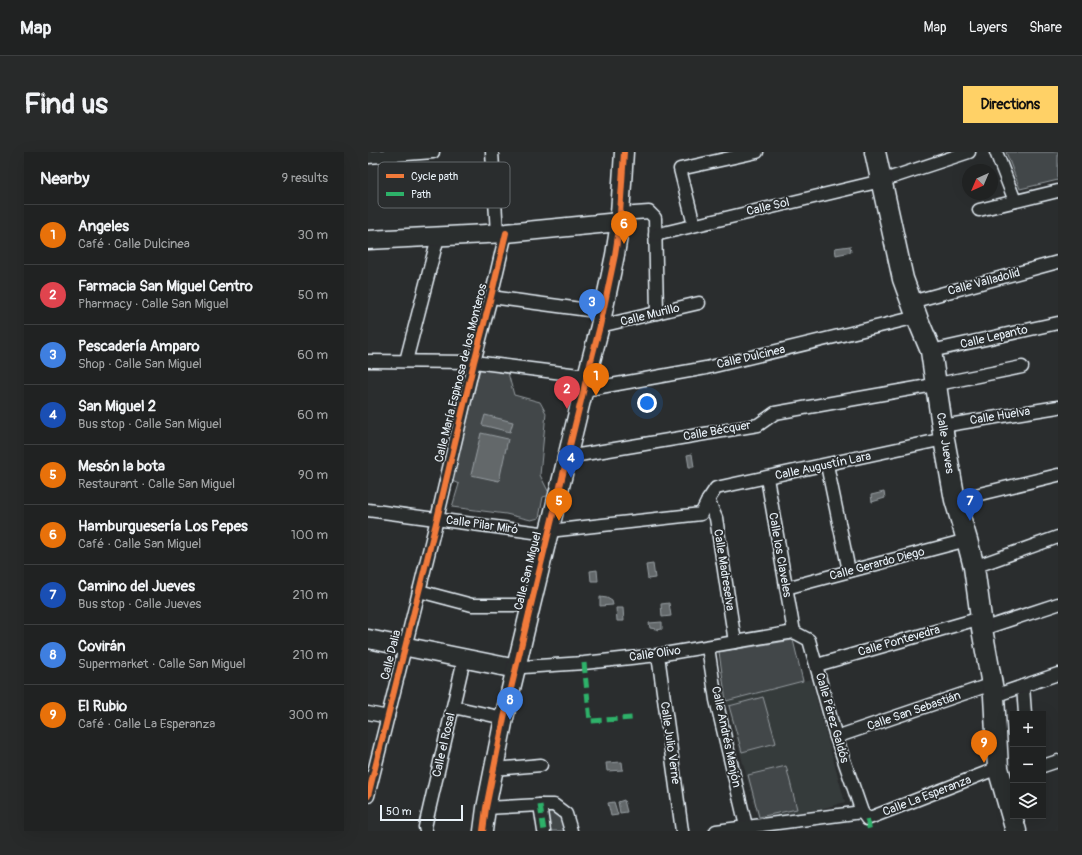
<!DOCTYPE html>
<html lang="en">
<head>
<meta charset="utf-8">
<style>
	body { margin:0; font-family:Pangolin,sans-serif; background:#282a2a; color:#f1f3f6 }
	.controls { position:absolute; right:12px; bottom:12px; display:grid; overflow:hidden; border-radius:0px; box-shadow:0 4px 16px #0002 }
	.controls button { width:36px; height:36px; display:grid; place-items:center; padding:0; border:0; border-bottom:1px solid #3d3f40; background:#202222; color:#f1f3f6; font:20px sans-serif }
	.compass { position:absolute; left:594px; top:12px; width:36px; height:36px; border-radius:50%; background:#202222; box-shadow:0 4px 16px #0002; rotate:224deg }
	.scale { position:absolute; left:12px; bottom:10px; width:83px; box-sizing:border-box; padding-left:4px; border:2px solid #e8f1f8; border-top:0; font-size:11px; line-height:14px; white-space:nowrap; color:#e8f1f8; -webkit-text-stroke:3px #2a2d2e; paint-order:stroke }
	.you { position:absolute; left:279px; top:251px; width:14px; height:14px; margin:-10px; border:3px solid #fff; border-radius:50%; background:#1a73e8; box-shadow:0 0 0 6px #1a73e833 }
	.badge { display:grid; place-items:center; width:26px; height:26px; border-radius:50%; background:#ffd166; color:#fff; font-size:13px; font-weight:700 }
	.pin { position:absolute; translate:-50% -33px; filter:drop-shadow(0 1px 2px #0008) }
	.pin::after { content:''; position:absolute; top:21px; width:14px; height:12px; background:inherit; clip-path:polygon(0 0,100% 0,50% 100%) }
	.list { margin:0; padding:0; list-style:none }
	h2 { display:flex; justify-content:space-between; align-items:center; height:52px; margin:0; padding:0 16px; font-size:17px }
	h2 small { font-size:13px; font-weight:400; color:#a2a4a5 }
	.list li { display:grid; grid-template-columns:26px 1fr auto; gap:12px; align-items:center; box-sizing:border-box; height:60px; padding:0 16px; border-top:1px solid #3d3f40 }
	.list b { display:block; font-size:15px; white-space:nowrap }
	.list p { margin:0; font-size:13px; white-space:nowrap; color:#a2a4a5 }
	.list em { font-size:13px; font-style:normal; color:#a2a4a5 }
	.icon { flex:none; width:22px; height:22px; fill:none; stroke:currentColor; stroke-width:2; stroke-linecap:round; stroke-linejoin:round }
	.map { position:relative; flex:none; width:690px; height:679px; overflow:hidden; border-radius:0px }
	header { display:flex; align-items:center; gap:24px; box-sizing:border-box; height:56px; padding:0 20px; background:#202222; border-bottom:1px solid #3d3f40 }
	header strong { font-size:19px }
	nav { display:flex; gap:22px; margin-inline-start:auto; font-size:14px }
	.intro { display:flex; align-items:center; justify-content:space-between; box-sizing:border-box; height:96px; padding:0 24px }
	h1 { margin:0; font-size:28px }
	.button { padding:10px 18px; border-radius:0px; background:#ffd166; color:#111; font-size:14px; font-weight:700 }
	main { display:flex; gap:24px; padding:0 24px }
	aside { flex:1; background:#202222; border-radius:0px; box-shadow:0 4px 16px #0002 }
	.map>svg:first-child { display:block }
	.built { fill:#363a3b }
	.green { fill:#424648; stroke:#959ca0 }
	.water { fill:#63686b; stroke:#989fa3 }
	.lines { fill:none; stroke-linecap:round; stroke-linejoin:round }
	.street-casing { stroke:#e8f1f8; stroke-width:15 }
	.secondary-casing { stroke:#e8f1f8; stroke-width:21 }
	.primary-casing { stroke:#e8f1f8; stroke-width:23 }
	.street { stroke:#2a2d2e; stroke-width:12 }
	.secondary { stroke:#2a2d2e; stroke-width:18 }
	.primary { stroke:#2a2d2e; stroke-width:20 }
	.quiet { stroke:#2db169; stroke-width:5; stroke-dasharray:10 5; stroke-linecap:butt }
	.cycleway-casing { stroke:#2a2d2e; stroke-width:8 }
	.cycleway { stroke:#f17a3a; stroke-width:6 }
	.labels { text-anchor:middle; dominant-baseline:central; stroke-width:3.5; stroke-linejoin:round; paint-order:stroke }
	.street-label { font-size:12px; fill:#e8f1f8; stroke:#2a2d2e }
	.key { fill:#2a2d2e; stroke:#63686b; stroke-width:1 }
	.key-label { font-size:11px; fill:#e8f1f8 }
</style>
</head>
<body>
<header>
<strong>Map</strong>
<nav><a>Map</a><a>Layers</a><a>Share</a></nav>
</header>
<div class="intro"><h1>Find us</h1><a class="button">Directions</a></div>
<main>
<aside>
<h2>Nearby<small>9 results</small></h2>
<ul class="list">
<li><span class="badge" style="background:#e8710a">1</span><div><b>Angeles</b><p>Café · Calle Dulcinea</p></div><em>30 m</em></li>
<li><span class="badge" style="background:#e0444e">2</span><div><b>Farmacia San Miguel Centro</b><p>Pharmacy · Calle San Miguel</p></div><em>50 m</em></li>
<li><span class="badge" style="background:#3f7fe0">3</span><div><b>Pescadería Amparo</b><p>Shop · Calle San Miguel</p></div><em>60 m</em></li>
<li><span class="badge" style="background:#1a4fb4">4</span><div><b>San Miguel 2</b><p>Bus stop · Calle San Miguel</p></div><em>60 m</em></li>
<li><span class="badge" style="background:#e8710a">5</span><div><b>Mesón la bota</b><p>Restaurant · Calle San Miguel</p></div><em>90 m</em></li>
<li><span class="badge" style="background:#e8710a">6</span><div><b>Hamburguesería Los Pepes</b><p>Café · Calle San Miguel</p></div><em>100 m</em></li>
<li><span class="badge" style="background:#1a4fb4">7</span><div><b>Camino del Jueves</b><p>Bus stop · Calle Jueves</p></div><em>210 m</em></li>
<li><span class="badge" style="background:#3f7fe0">8</span><div><b>Covirán</b><p>Supermarket · Calle San Miguel</p></div><em>210 m</em></li>
<li><span class="badge" style="background:#e8710a">9</span><div><b>El Rubio</b><p>Café · Calle La Esperanza</p></div><em>300 m</em></li>
</ul>
</aside>
<div class="map">
<svg width="690" height="679" viewBox="0 0 690 679">
	<rect width="100%" height="100%" fill="#2a2d2e"/>
	<filter id="ink" filterUnits="userSpaceOnUse"><feTurbulence type="fractalNoise" baseFrequency=".025" numOctaves="2"/><feDisplacementMap in="SourceGraphic" scale="8" xChannelSelector="R" yChannelSelector="G"/><feConvolveMatrix kernelMatrix="1 2 1 2 8 2 1 2 1" color-interpolation-filters="sRGB"/></filter>
	<g filter="url(#ink)">
		<polygon class="built" points="443,527 477,650 453,657 390,666 358,549"/>
		<g class="green">
			<polygon points="638,0 690,0 690,28 652,37"/>
			<polygon points="112,217 140,221 146,243 172,250 178,261 172,323 182,343 175,345 171,366 163,368 138,362 84,355 91,332 84,329"/>
			<polygon points="425,488 435,529 358,549 351,500"/>
			<polygon points="395,545 408,591 374,600 361,554"/>
			<polygon points="418,614 429,657 391,665 380,623"/>
			<polygon points="186,657 196,664 200,679 178,679 175,659"/>
		</g>
		<g class="water">
			<polygon points="482,94 483,100 468,103 467,96"/>
			<polygon points="117,263 145,270 142,280 114,273"/>
			<polygon points="113,281 140,287 131,329 103,323"/>
			<polygon points="324,302 326,315 321,315 319,303"/>
			<polygon points="516,340 517,346 504,350 503,343"/>
			<polygon points="285,412 287,426 280,427 278,413"/>
			<polygon points="229,418 230,429 223,429 222,419"/>
			<polygon points="232,445 239,446 244,449 245,453 232,454"/>
			<polygon points="301,451 303,464 294,465 293,452"/>
			<polygon points="248,456 255,456 256,469 249,469"/>
			<polygon points="294,470 294,477 289,478 288,477 282,476 281,471"/>
			<polygon points="254,610 255,618 239,619 238,611"/>
			<polygon points="256,648 259,660 252,661 250,650"/>
			<polygon points="246,650 250,663 243,664 240,651"/>
		</g>
		<g class="lines">
			<g class="street-casing">
				<g id="street">
					<polyline points="124,0 129,81"/>
					<polyline points="628,0 647,49"/>
					<polyline points="0,5 65,0"/>
					<polyline points="611,58 690,39"/>
					<polyline points="252,62 281,60 287,66 289,161"/>
					<polyline points="326,73 312,17 389,0"/>
					<polyline points="287,83 513,29 601,0"/>
					<polyline points="123,145 235,160"/>
					<polyline points="543,150 690,110"/>
					<polyline points="232,174 331,151"/>
					<polyline points="563,199 690,171"/>
					<polyline points="0,209 106,210 219,224"/>
					<polyline points="38,209 70,85"/>
					<polyline points="216,238 338,216 549,165"/>
					<polyline points="574,274 690,255"/>
					<polyline points="199,305 390,273 407,261 560,234 654,215"/>
					<polyline points="459,313 481,419"/>
					<polyline points="399,326 426,480"/>
					<polyline points="340,348 348,366 367,490"/>
					<polyline points="587,348 690,323"/>
					<polyline points="0,358 180,382"/>
					<polyline points="181,379 333,362 340,348 348,336 576,287"/>
					<polyline points="606,415 690,385"/>
					<polyline points="418,436 599,388"/>
					<polyline points="51,439 104,453 163,453"/>
					<polyline points="614,477 690,452"/>
					<polyline points="426,480 441,488 468,585 494,660 499,667 630,616"/>
					<polyline points="340,495 348,548 378,674"/>
					<polyline points="290,503 314,679"/>
					<polyline points="449,513 613,466"/>
					<polyline points="148,517 155,515 216,511 290,503 426,480"/>
					<polyline points="655,534 657,562"/>
					<polyline points="626,544 690,522"/>
					<polyline points="85,555 136,566"/>
					<polyline points="0,561 20,565"/>
					<polyline points="468,585 624,532"/>
					<polyline points="675,614 690,609"/>
					<polyline points="126,617 173,613"/>
					<polyline points="0,644 69,367 106,210 123,145 138,81"/>
					<polyline points="172,653 176,679"/>
					<polyline points="118,656 172,653 186,653 198,662 203,679"/>
					<polyline points="58,679 57,675 96,507"/>
					<polyline points="348,679 494,660"/>
				</g>
			</g>
			<g class="secondary-casing">
				<g id="secondary">
					<polyline points="0,88 138,81 251,70"/>
					<polyline points="0,487 148,517"/>
					<polyline points="115,679 118,656 136,566 163,453 219,224 232,174 247,103 251,77 256,0"/>
				</g>
			</g>
			<g class="primary-casing">
				<polyline id="primary" points="507,0 535,127 550,168 563,199 576,287 587,348 599,388 606,415 613,466 614,477 626,544 630,616 648,679"/>
			</g>
			<use href="#street" class="street"/>
			<use href="#secondary" class="secondary"/>
			<use href="#primary" class="primary"/>
			<g class="quiet">
				<polyline points="216,511 222,569 265,566"/>
				<polyline points="172,653 176,679"/>
				<polyline points="499,667 502,679"/>
			</g>
			<g class="cycleway-casing">
				<g id="cycleway">
					<polyline points="0,644 69,367 106,210 123,145 138,81"/>
					<polyline points="115,679 118,656 136,566 163,453 219,224 232,174 247,103 251,77 256,0"/>
				</g>
			</g>
			<use href="#cycleway" class="cycleway"/>
		</g>
	</g>
	<g class="labels">
		<g class="street-label">
			<text transform="translate(400 55) rotate(-13)">Calle Sol</text>
			<text transform="translate(616 130) rotate(-15)">Calle Valladolid</text>
			<text transform="translate(282 163) rotate(-14)">Calle Murillo</text>
			<text transform="translate(626 185) rotate(-13)">Calle Lepanto</text>
			<text transform="translate(383 205) rotate(-13)">Calle Dulcinea</text>
			<text transform="translate(93 221) rotate(-76)">Calle María Espinosa de los Monteros</text>
			<text transform="translate(632 264) rotate(-9)">Calle Huelva</text>
			<text transform="translate(349 279) rotate(-10)">Calle Bécquer</text>
			<text transform="translate(577 291) rotate(81)">Calle Jueves</text>
			<text transform="translate(455 314) rotate(-12)">Calle Augustín Lara</text>
			<text transform="translate(114 373) rotate(8)">Calle Pilar Miró</text>
			<text transform="translate(412 403) rotate(80)">Calle los Claveles</text>
			<text transform="translate(509 412) rotate(-15)">Calle Gerardo Diego</text>
			<text transform="translate(356 418) rotate(81)">Calle Madreselva</text>
			<text transform="translate(160 419) rotate(-76)">Calle San Miguel</text>
			<text transform="translate(531 489) rotate(-16)">Calle Pontevedra</text>
			<text transform="translate(287 502) rotate(-8)">Calle Olivo</text>
			<text transform="translate(23 503) rotate(-76)">Calle Dalia</text>
			<text transform="translate(546 559) rotate(-19)">Calle San Sebastián</text>
			<text transform="translate(464 566) rotate(74)">Calle Pérez Galdós</text>
			<text transform="translate(358 585) rotate(78)">Calle Andrés Manjón</text>
			<text transform="translate(302 591) rotate(82)">Calle Julio Verne</text>
			<text transform="translate(76 593) rotate(-77)">Calle el Rosal</text>
			<text transform="translate(559 644) rotate(-21)">Calle La Esperanza</text>
		</g>
	</g>
	<rect x="10" y="10" width="132" height="46" rx="6" class="key"/>
	<rect x="18" y="22" width="18" height="4" fill="#f17a3a"/>
	<rect x="18" y="40" width="18" height="4" fill="#2db169"/>
	<g class="key-label">
		<text x="43" y="28">Cycle path</text>
		<text x="43" y="46">Path</text>
	</g>
</svg>
<div class="controls">
<button>+</button>
<button>−</button>
<button><svg class="icon" aria-label="layers" viewBox="0 0 24 24"><path d="M12 4l9 5-9 5-9-5zM3 14l9 5 9-5"/></svg></button>
</div>
<svg class="compass" viewBox="-18 -18 36 36"><path d="M0-13l5 13h-10z" fill="#e53935"/><path d="M0 13l5-13h-10z" fill="#a2a4a5"/></svg>
<div class="scale">50 m</div>
<div class="you"></div>
<div class="pin badge" style="left:228px;top:244px;background:#e8710a">1</div>
<div class="pin badge" style="left:199px;top:257px;background:#e0444e">2</div>
<div class="pin badge" style="left:224px;top:170px;background:#3f7fe0">3</div>
<div class="pin badge" style="left:203px;top:326px;background:#1a4fb4">4</div>
<div class="pin badge" style="left:191px;top:369px;background:#e8710a">5</div>
<div class="pin badge" style="left:256px;top:92px;background:#e8710a">6</div>
<div class="pin badge" style="left:602px;top:369px;background:#1a4fb4">7</div>
<div class="pin badge" style="left:142px;top:568px;background:#3f7fe0">8</div>
<div class="pin badge" style="left:616px;top:611px;background:#e8710a">9</div>
</div>
</main>
</body>
</html>
